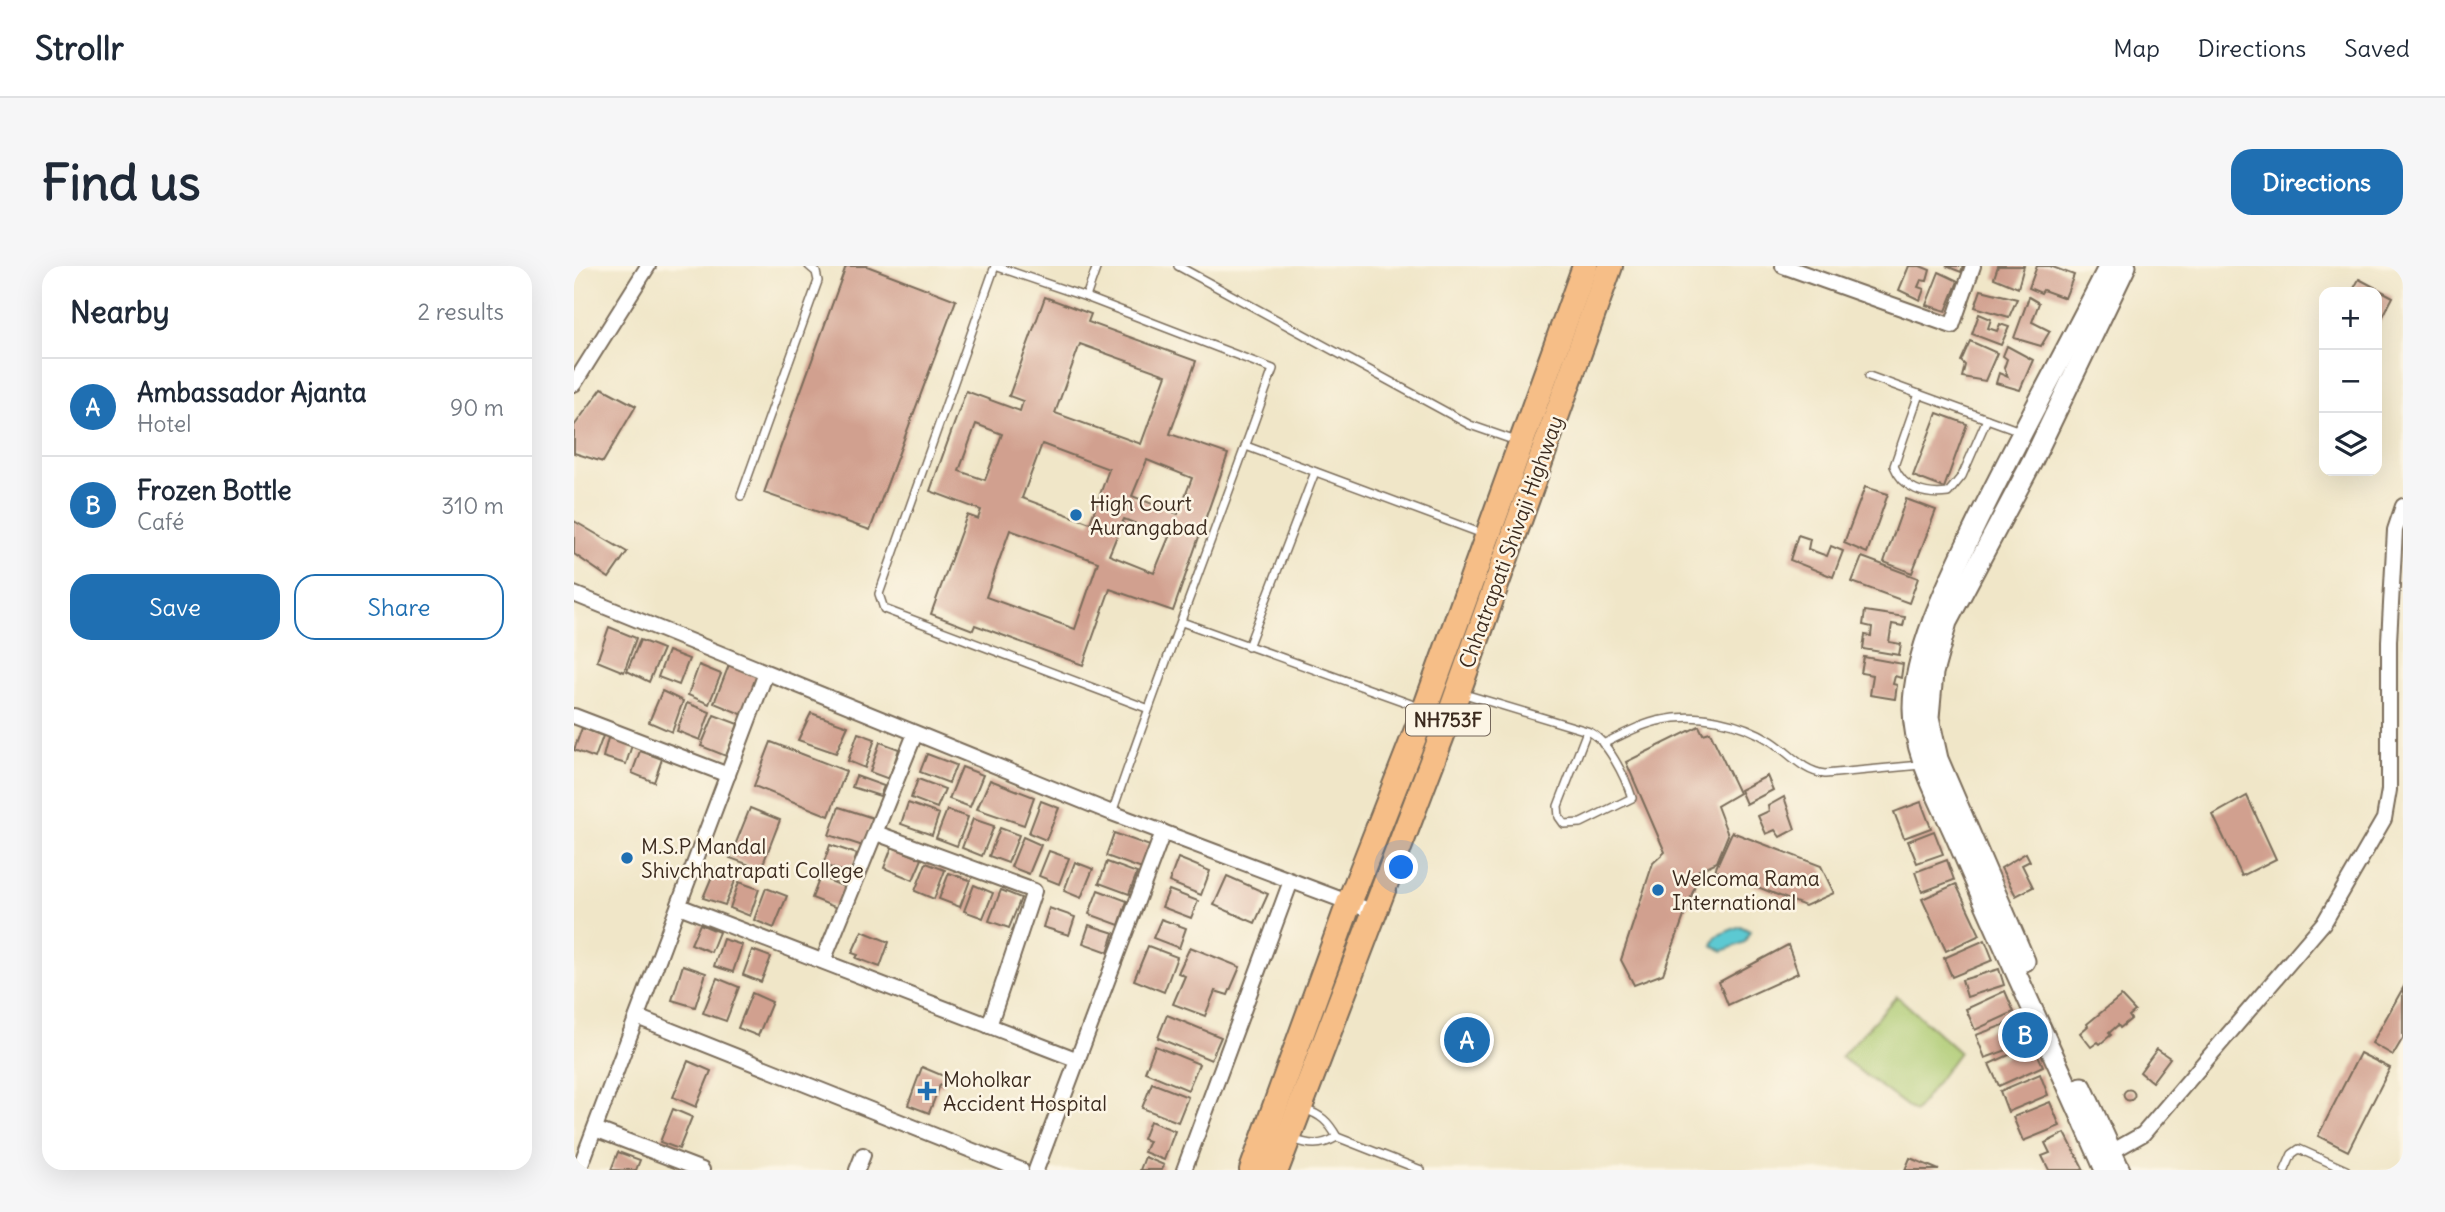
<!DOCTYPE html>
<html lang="en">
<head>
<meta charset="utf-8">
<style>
	body { margin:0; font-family:Delius,sans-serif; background:#f6f6f7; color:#1f2937 }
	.controls { position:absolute; right:21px; top:21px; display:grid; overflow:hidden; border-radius:14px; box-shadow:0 7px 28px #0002 }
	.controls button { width:63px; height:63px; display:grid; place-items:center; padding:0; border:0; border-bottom:2px solid #e0e1e3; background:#fff; color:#1f2937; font:35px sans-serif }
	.you { position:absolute; left:828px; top:602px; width:24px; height:24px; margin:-18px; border:5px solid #fff; border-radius:50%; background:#1a73e8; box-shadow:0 0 0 10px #1a73e833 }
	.badge { display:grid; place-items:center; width:46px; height:46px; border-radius:50%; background:#1f6fb2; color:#fff; font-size:23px; font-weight:700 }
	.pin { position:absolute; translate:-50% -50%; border:4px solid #fff; box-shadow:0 2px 7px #0006 }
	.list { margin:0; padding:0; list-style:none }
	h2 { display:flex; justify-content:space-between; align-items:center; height:91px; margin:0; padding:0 28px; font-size:30px }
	h2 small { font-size:23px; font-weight:400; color:#747a83 }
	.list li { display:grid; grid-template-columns:46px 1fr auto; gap:21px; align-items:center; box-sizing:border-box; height:98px; padding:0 28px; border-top:2px solid #e0e1e3 }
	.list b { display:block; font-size:26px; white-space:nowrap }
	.list p { margin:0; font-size:23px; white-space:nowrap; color:#747a83 }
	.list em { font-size:23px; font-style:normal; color:#747a83 }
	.actions { display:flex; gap:14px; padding:21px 28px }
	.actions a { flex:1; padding:16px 0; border:2px solid #1f6fb2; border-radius:21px; text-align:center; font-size:24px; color:#1f6fb2 }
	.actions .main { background:#1f6fb2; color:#fff }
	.icon { flex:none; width:38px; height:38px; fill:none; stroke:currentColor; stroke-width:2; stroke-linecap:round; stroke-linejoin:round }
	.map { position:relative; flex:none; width:1829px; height:904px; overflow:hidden; border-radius:21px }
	header { display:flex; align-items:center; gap:42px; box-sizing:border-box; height:98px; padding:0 35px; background:#fff; border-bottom:2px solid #e0e1e3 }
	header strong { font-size:33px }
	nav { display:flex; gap:38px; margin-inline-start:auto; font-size:24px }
	.intro { display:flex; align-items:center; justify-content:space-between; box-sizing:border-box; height:168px; padding:0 42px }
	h1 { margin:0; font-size:49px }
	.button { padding:18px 32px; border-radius:21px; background:#1f6fb2; color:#fff; font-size:24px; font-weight:700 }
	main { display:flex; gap:42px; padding:0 42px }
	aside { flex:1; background:#fff; border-radius:21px; box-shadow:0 7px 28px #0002 }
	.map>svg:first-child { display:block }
	.green { fill:#adcb73; stroke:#747a48; stroke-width:2 }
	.water { fill:#5cc9d2; stroke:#4c7a78; stroke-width:2 }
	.building { fill:#d1a08f; fill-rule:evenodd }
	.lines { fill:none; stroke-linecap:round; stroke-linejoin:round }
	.service-casing { stroke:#7a6c5a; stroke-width:10 }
	.minor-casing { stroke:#7a6c5a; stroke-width:18 }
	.tertiary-casing { stroke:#7a6c5a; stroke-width:23 }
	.trunk-casing { stroke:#7a6c5a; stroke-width:28 }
	.service { stroke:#fff; stroke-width:7 }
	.minor { stroke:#fff; stroke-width:14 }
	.tertiary { stroke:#fff; stroke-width:19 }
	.trunk { stroke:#f6be87; stroke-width:24 }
	.poi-dot { fill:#1f6fb2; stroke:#fcf5e5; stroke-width:2.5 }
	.labels { text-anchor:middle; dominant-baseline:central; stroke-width:5; stroke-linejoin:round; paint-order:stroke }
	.shield { fill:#fcf5e5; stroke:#75675a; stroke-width:2 }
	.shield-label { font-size:19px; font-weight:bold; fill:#3b2a1e }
	.poi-label { font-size:21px; fill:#3b2a1e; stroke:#fcf5e5; text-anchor:start }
	.street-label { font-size:21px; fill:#3b2a1e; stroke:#fcf5e5 }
</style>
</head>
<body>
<header>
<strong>Strollr</strong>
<nav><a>Map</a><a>Directions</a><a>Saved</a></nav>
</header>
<div class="intro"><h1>Find us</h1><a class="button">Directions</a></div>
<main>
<aside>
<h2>Nearby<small>2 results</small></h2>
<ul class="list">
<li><span class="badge">A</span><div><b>Ambassador Ajanta</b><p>Hotel</p></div><em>90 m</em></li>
<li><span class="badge">B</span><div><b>Frozen Bottle</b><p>Café</p></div><em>310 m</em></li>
</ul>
<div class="actions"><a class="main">Save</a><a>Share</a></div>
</aside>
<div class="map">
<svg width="1829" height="904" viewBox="0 0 1829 904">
	<rect width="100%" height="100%" fill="#fcf5e5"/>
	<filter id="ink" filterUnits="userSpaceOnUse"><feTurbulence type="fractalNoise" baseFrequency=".0143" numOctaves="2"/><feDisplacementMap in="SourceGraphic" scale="14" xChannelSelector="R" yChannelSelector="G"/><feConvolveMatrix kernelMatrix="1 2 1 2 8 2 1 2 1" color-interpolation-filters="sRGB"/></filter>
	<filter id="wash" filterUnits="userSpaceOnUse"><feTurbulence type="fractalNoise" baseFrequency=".00686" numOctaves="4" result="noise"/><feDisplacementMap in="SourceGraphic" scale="28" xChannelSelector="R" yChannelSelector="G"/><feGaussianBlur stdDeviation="1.57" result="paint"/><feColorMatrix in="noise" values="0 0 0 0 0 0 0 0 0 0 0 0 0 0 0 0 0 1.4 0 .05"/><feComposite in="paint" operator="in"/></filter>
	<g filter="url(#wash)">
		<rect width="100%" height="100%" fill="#f0e6c8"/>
		<polygon class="green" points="1323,730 1385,786 1341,846 1267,791"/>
		<polygon class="water" points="1166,660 1176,665 1171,676 1149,685 1138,679 1142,670"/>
		<g id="blocks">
			<g class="building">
				<polygon points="272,0 293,0 382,34 296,264 190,227"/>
				<polygon points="1335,0 1346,0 1356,4 1353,15 1347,14 1344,21 1350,23 1346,34 1325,24"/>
				<polygon points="1372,0 1389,0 1387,6"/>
				<polygon points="1424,0 1450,0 1444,22 1420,12"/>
				<polygon points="1463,0 1476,0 1500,9 1491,32 1469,24 1467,27 1455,22"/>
				<polygon points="1365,6 1384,15 1372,45 1352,39"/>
				<polygon points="1785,13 1819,31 1803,62 1803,26 1778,26"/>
				<polygon points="1407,24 1443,33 1435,51 1401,41"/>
				<path d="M471,31L517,48L514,56L622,95L596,168L654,188L599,345L536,323L509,399L401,359L399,364L357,348L393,249L404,253L407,244L356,225L392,125L446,145L449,135L435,130ZM506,78L592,109L567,178L481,147ZM402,158L428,168L411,214L385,205ZM468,178L535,203L516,257L448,232ZM573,194L618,212L604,248L558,230ZM550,253L595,271L580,307L535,289ZM436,264L524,296L501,363L412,331Z"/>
				<polygon points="1455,31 1465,37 1458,56 1476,65 1467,80 1440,72"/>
				<polygon points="1405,48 1417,53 1414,62 1423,65 1426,58 1435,61 1427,79 1398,68"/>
				<polygon points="1396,75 1423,87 1411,115 1388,111 1391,99 1387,95"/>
				<polygon points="1433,80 1459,94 1446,124 1422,117 1425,107 1434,111 1430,102 1433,93 1429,90"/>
				<polygon points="28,122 62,140 29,196 0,187 0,160"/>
				<polygon points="1363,147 1393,158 1370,222 1339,210"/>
				<polygon points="1291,221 1314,228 1293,287 1270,277"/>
				<polygon points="1332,233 1362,244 1338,307 1310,296"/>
				<polygon points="0,255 53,286 35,312 0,288"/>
				<polygon points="1224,269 1236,273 1234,283 1253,290 1257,280 1269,285 1259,311 1216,294"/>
				<polygon points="1288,291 1344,312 1335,337 1278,316"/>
				<polygon points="1291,345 1331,351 1329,360 1318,358 1315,376 1327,378 1325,389 1289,383 1291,369 1297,370 1298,361 1289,359"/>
				<polygon points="35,361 62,372 50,406 23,395"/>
				<polygon points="66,374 89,383 75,416 53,405"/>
				<polygon points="94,385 115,393 105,419 84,411"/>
				<polygon points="1290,391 1329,398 1327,412 1321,410 1319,418 1323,419 1321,433 1296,429 1299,409 1287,407"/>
				<polygon points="125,399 147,408 135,438 114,429"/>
				<polygon points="155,399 187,411 172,450 140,437"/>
				<polygon points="88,425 109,435 98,466 75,456"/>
				<polygon points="113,437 136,446 126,474 103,465"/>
				<polygon points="237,447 274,460 262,487 224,474"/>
				<polygon points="140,449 164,458 152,490 127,480"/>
				<polygon points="1125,460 1129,468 1136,466 1165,527 1143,540 1154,569 1143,596 1117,608 1122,617 1089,708 1060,719 1047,694 1079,597 1091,586 1052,496"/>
				<polygon points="8,462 29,470 21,492 0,484"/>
				<polygon points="284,467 301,473 291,502 274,495"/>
				<polygon points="34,472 58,479 52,498 29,491"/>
				<polygon points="197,476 272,505 255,550 180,520"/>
				<polygon points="306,476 325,483 315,513 296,506"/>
				<polygon points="66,485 88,493 80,516 58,507"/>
				<polygon points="353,488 382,499 375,517 346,506"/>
				<polygon points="388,501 409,509 396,541 375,533"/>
				<polygon points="282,510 310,520 306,530 278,521"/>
				<polygon points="1193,510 1199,524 1172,538 1166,524"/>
				<polygon points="344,513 371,523 363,542 337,532"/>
				<polygon points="416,514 460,531 450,559 403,543"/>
				<polygon points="1673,530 1702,593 1668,610 1639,549"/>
				<polygon points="1210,531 1221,563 1206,571 1201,564 1192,568 1184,550 1195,545 1194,540"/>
				<polygon points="467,535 485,542 472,574 455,567"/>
				<polygon points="1347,536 1357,562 1330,572 1320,546"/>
				<polygon points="334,537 365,548 358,569 327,558"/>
				<polygon points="265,541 299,552 289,580 255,569"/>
				<polygon points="176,542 206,554 187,603 156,592"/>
				<polygon points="373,544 394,551 383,580 362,572"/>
				<polygon points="399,553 420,560 408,590 388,582"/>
				<polygon points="426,562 445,569 434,597 415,590"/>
				<polygon points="1360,565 1369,588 1343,597 1334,575"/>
				<polygon points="1158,566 1247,600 1260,627 1231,640 1141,604"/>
				<polygon points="540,567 576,580 568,603 532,590"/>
				<polygon points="449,571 467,579 455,608 437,601"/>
				<polygon points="256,579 283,588 276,608 249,599"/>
				<polygon points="318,581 348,593 339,614 310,602"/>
				<polygon points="475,585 495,592 485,618 465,610"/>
				<polygon points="1452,587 1456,595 1448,599 1459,621 1442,630 1427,602"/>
				<polygon points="604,592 636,605 627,629 595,616"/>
				<polygon points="1373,594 1380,614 1348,626 1341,606"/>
				<polygon points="501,596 519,603 507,632 490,625"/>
				<polygon points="533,596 563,607 555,628 525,617"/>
				<polygon points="352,597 371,604 360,633 341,625"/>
				<polygon points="141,603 162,613 151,639 129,632"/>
				<polygon points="375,607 396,614 386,641 365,633"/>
				<polygon points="653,610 694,628 681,657 640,639"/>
				<polygon points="246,611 271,621 263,642 238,632"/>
				<polygon points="165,616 185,623 176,650 156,642"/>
				<polygon points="1382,618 1406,669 1372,685 1348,633"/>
				<polygon points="400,619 419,627 409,652 390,645"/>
				<polygon points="192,622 213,630 200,662 180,654"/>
				<polygon points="427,624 447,632 435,662 415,655"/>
				<polygon points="524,624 553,635 545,659 515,648"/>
				<polygon points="595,624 624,635 617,652 588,641"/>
				<polygon points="475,642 501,651 495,669 469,661"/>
				<polygon points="587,653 612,662 605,682 579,672"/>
				<polygon points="126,658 145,666 137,686 117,678"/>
				<polygon points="515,659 540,667 534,686 509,677"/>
				<polygon points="288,665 315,676 306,701 282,692 284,689 278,687"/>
				<polygon points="149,673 168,679 159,706 140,700"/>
				<polygon points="1411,674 1419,694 1378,711 1370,692"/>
				<polygon points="1214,679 1224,707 1154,739 1145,716"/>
				<polygon points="574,680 603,691 590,726 560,714"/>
				<polygon points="616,681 666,701 654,729 641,725 631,750 599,738 611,710 604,707"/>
				<polygon points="178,684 197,691 187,716 169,709"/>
				<polygon points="109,699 132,707 121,741 98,734"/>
				<polygon points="1425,703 1430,719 1393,731 1388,714"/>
				<polygon points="143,712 165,721 152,755 129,747"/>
				<polygon points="1829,722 1829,772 1819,789 1798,777"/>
				<polygon points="1431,725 1440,746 1401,764 1392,743"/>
				<polygon points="178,727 198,736 184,770 164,762"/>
				<polygon points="1547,730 1561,745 1555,750 1557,753 1546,762 1544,759 1535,767 1537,769 1526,778 1524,776 1517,781 1506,767 1514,760 1513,758"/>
				<polygon points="593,749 647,771 637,794 584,772"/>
				<polygon points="1446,753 1455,776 1411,792 1402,769"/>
				<polygon points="1459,778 1469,800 1425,820 1415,798"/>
				<polygon points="581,780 625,798 614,824 571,806"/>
				<polygon points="1583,783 1596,792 1578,816 1566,806"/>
				<polygon points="1786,787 1816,802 1774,885 1744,870"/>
				<polygon points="114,795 137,805 122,841 99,831"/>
				<polygon points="348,801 372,811 369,820 366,819 355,847 334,839"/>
				<polygon points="1466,808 1474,829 1434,846 1426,825"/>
				<polygon points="578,817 614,831 604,856 568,842"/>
				<circle cx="1555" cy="829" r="5.5"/>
				<polygon points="1476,836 1486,860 1449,875 1439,851"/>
				<polygon points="99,843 118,851 105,883 86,876"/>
				<polygon points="576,855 601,865 590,894 570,886 575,875 569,873"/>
				<polygon points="1491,867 1510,904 1475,904 1468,890 1476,887 1471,877"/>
				<polygon points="44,886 66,894 62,904 37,904"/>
				<polygon points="571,891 590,899 588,904 566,904"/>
				<polygon points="1336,892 1365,904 1331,904"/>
			</g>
		</g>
	</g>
	<g filter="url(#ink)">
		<use href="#blocks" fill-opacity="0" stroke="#7a6c5a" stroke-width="2"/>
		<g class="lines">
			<g class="service-casing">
				<g id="service">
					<polyline points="604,0 896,159 942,175"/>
					<polyline points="512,31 523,0"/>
					<polyline points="1295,110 1446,165"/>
					<path d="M1345,128L1320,200C1329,223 1351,230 1374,227L1388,210L1413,153"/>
					<polyline points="672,180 909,268"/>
					<polyline points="167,230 244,15 242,6 235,0"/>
					<polyline points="608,356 848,442"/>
					<polyline points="674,381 741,206"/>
					<path d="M887,427L1013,465C1033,472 1052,513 1058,532L1007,557L990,558L985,551L984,540L1013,465"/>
					<path d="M1029,478C1048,469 1067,458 1088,454C1123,446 1167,456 1197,475C1216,487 1228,505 1251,508L1347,499"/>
					<path d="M538,547C589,398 647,251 699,103L512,31L421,0L305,328L310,343L575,443"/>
					<polyline points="763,871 847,904"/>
					<path d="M718,873C735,879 746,881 763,871C754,855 747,849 730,843"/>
					<polyline points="1711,904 1718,888 1725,883 1772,904"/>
				</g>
			</g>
			<g class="minor-casing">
				<g id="minor">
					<polyline points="1209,0 1378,60 1399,0"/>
					<polyline points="0,118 74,0"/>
					<polyline points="0,328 538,547 800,646"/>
					<polyline points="0,450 154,509"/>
					<polyline points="302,567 460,625 415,760"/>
					<polyline points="105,640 504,794"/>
					<polyline points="249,695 341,468"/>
					<polyline points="63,751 447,904"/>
					<polyline points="21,863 128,904"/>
					<polyline points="1533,893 1539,885 1569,868 1751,655 1810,553 1815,524 1815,375 1821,264 1829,240"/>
					<polyline points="5,904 192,407"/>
					<polyline points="283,904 289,889"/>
					<polyline points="462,904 589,566"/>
					<polyline points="610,904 717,615"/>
				</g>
			</g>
			<g class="tertiary-casing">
				<g id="tertiary">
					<polyline points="1451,695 1364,493 1355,452 1359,407 1373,356 1458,196 1552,0"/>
					<polyline points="1508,821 1546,904"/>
					<path d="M1531,904C1483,795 1431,686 1384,576C1366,534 1339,489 1339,442C1339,384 1379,306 1404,254C1446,168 1492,85 1535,0"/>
				</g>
			</g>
			<g class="trunk-casing">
				<g id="trunk">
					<polyline points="678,904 775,637 851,443 1011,0"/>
					<polyline points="702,904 875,451 1036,0"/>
				</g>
			</g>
			<use href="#service" class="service"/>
			<use href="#minor" class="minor"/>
			<use href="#tertiary" class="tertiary"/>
			<use href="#trunk" class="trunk"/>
		</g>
	</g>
	<g class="poi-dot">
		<circle cx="502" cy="249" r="7"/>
		<circle cx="53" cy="592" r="7"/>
		<circle cx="1084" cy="624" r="7"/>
		<path d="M349.5 814.5h7v7h7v7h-7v7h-7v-7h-7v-7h7z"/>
	</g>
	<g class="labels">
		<rect class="shield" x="832" y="438.5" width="84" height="31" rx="5"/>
		<g class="shield-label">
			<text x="874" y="454">NH753F</text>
		</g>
		<g class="poi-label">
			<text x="516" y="237">High Court<tspan x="516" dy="24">Aurangabad</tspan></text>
			<text x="67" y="580">M.S.P Mandal<tspan x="67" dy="24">Shivchhatrapati College</tspan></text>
			<text x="1098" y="612">Welcoma Rama<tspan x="1098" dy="24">International</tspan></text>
			<text x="369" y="813">Moholkar<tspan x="369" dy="24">Accident Hospital</tspan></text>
		</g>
		<g class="street-label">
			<text transform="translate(937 276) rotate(-70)">Chhatrapati Shivaji Highway</text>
		</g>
	</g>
</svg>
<div class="controls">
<button>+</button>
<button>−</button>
<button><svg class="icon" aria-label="layers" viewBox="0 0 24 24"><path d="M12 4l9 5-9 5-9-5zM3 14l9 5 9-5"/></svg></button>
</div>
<div class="you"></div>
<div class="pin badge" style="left:893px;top:774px">A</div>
<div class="pin badge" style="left:1451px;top:769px">B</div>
</div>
</main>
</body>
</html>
